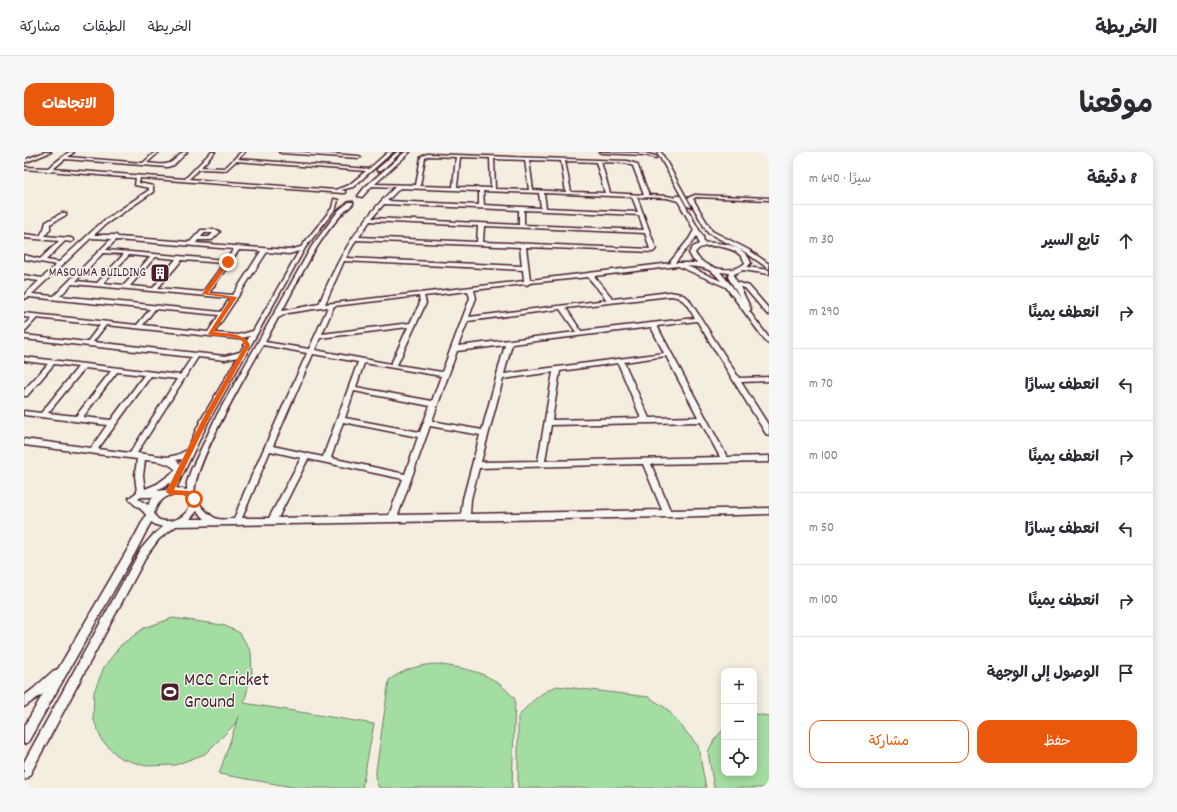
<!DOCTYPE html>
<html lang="ar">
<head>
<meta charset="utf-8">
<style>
	body { margin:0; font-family:Dekko,"Playpen Sans Arabic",sans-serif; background:#f7f7f7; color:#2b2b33; direction:rtl }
	.controls { position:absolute; right:12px; bottom:12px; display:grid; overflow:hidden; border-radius:8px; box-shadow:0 2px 10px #0003 }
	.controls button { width:36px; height:36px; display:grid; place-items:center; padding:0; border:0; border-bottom:1px solid #e1e1e2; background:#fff; color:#2b2b33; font:20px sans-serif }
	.stop { position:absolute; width:12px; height:12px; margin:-9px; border:3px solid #ea580c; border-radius:50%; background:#fff }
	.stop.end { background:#ea580c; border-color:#fff; box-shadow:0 1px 4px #0008 }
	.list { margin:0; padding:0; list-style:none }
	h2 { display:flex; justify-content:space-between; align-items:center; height:52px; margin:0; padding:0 16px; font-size:17px }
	h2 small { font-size:13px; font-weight:400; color:#7c7c81 }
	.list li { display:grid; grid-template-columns:26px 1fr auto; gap:12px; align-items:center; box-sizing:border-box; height:72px; padding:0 16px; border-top:1px solid #e1e1e2 }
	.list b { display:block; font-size:15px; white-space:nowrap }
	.list em { font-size:13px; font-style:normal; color:#7c7c81 }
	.actions { display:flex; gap:8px; padding:12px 16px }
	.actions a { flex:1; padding:9px 0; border:1px solid #ea580c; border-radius:12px; text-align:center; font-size:14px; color:#ea580c }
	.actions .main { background:#ea580c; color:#fff }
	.icon { flex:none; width:22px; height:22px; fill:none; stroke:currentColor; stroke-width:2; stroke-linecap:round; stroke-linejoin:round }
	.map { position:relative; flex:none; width:745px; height:636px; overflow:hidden; direction:ltr; border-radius:12px }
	header { display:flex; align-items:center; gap:24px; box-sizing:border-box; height:56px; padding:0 20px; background:#fff; border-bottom:1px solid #e1e1e2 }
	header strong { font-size:19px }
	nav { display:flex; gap:22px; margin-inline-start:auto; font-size:14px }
	.intro { display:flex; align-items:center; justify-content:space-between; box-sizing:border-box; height:96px; padding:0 24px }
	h1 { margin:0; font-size:28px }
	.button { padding:10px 18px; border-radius:12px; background:#ea580c; color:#fff; font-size:14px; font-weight:700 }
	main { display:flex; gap:24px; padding:0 24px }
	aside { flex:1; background:#fff; border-radius:12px; box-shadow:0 2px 10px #0003 }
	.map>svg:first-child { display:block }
	.green { fill:#a4dda2; stroke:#777e66 }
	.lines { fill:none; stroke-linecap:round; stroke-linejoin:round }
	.minor-casing { stroke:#4a1f2b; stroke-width:3 }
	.minor { fill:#f6f6f2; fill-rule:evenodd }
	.route { fill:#ea580c }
	.labels { text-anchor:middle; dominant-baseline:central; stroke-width:3; stroke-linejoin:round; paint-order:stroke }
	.far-poi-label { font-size:13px; fill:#4a1f2b; stroke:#f6f6f2; text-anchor:end }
	.near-poi-label { font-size:19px; fill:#4a1f2b; stroke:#f6f6f2; text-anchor:start }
</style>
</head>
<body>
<header>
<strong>الخريطة</strong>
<nav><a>الخريطة</a><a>الطبقات</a><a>مشاركة</a></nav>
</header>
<div class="intro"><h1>موقعنا</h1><a class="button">الاتجاهات</a></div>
<main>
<aside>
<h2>8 دقيقة<small>سيرًا · 640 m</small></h2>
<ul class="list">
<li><svg class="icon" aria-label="ahead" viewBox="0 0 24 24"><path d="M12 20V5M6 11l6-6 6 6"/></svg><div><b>تابع السير</b></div><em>30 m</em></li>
<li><svg class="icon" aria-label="right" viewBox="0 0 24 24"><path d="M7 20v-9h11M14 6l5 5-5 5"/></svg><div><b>انعطف يمينًا</b></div><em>290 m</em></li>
<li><svg class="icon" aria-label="left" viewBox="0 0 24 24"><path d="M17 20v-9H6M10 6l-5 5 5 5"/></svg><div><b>انعطف يسارًا</b></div><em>70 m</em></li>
<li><svg class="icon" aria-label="right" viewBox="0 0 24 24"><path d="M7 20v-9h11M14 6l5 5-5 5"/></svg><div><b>انعطف يمينًا</b></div><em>100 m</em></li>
<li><svg class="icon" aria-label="left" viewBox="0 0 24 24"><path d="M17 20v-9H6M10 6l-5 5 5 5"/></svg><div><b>انعطف يسارًا</b></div><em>50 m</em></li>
<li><svg class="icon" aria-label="right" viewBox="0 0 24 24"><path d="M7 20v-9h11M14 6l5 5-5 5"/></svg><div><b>انعطف يمينًا</b></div><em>100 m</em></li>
<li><svg class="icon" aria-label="arrive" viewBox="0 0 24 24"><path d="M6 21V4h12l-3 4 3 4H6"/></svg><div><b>الوصول إلى الوجهة</b></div></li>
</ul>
<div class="actions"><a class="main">حفظ</a><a>مشاركة</a></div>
</aside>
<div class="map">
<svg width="745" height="636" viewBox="0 0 745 636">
	<rect width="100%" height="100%" fill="#f4eee1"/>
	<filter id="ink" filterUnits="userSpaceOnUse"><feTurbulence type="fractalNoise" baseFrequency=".025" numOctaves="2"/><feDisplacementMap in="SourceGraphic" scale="8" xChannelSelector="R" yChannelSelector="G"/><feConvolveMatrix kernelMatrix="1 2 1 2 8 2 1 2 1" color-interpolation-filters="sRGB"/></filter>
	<g filter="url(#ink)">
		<g class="green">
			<polygon points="149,466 199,473 216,481 227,500 228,520 220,551 350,572 338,636 274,636 195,622 215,563 211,572 181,602 151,613 122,614 96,606 78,589 69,566 70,540 80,515 97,493 120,476"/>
			<path d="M411,512C445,517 467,519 491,547L488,636H355L351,626L365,528C379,518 394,513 411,512Z"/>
			<path d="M533,534L625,545L643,557L674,594L682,636H494V565C505,551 517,540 533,534Z"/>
			<polygon points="730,562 745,564 745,636 690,636 684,600 690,588 700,577 700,621 730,621"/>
		</g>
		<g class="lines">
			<g class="minor-casing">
				<g id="minor">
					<polygon points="21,0 27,0 0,11 0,8"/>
					<path d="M45,0H50L44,5L119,11L131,0H135L123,11C145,13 143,15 159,0H163L150,13L143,15L41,7L29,17L161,27L187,0H191L177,15L201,16L217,0H221L214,7L345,17L364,0H369L329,35L317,38L321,39V41H319L116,26L115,31L129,34V40L82,72L70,83H92L94,85L166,90L177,78H193L196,80L188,88H174L172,91L265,98L277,95L308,56L310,47L314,48L312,56L281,96L185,268L152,336L163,338V330L167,318L193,263L288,94L315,58L325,50H329V52C298,77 277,124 258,159L295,152C314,105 335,70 371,35L348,34L338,45L334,44L341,35L381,0H386L351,32L392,33L397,5L403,2L603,9L613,12L625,43L643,44L652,46V44H656L679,85L680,91C697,90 721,93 727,111L723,115L745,118V122L719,118L710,122V125L713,130L725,134L745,157V163L743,162L721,136L716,135L727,157L725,159L745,186V192L743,191L702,135L654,114L570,124L589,147L646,140L657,142L664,146L715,226L745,225V229L717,230L745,274V283L742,282L673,169L633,174L703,305L745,304V310L627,312L646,358L745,356V362L644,365L152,374L135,387L123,403L4,626L0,628V610L117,397L129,383L139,375L132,373L127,370L111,401L4,590L0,592V575L19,542L0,555V544L9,537L29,519L34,517L105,395L122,363C117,355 109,354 105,346L113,340L111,324L113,307L0,293V287L67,296L83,273L0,263V259L17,261L54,215L30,212L3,244H0V238L24,212L0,209V205L156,223L168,205L0,187V183L63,190L76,173L13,166L2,178L0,179V173L7,166L0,165V161L113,173L126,157L5,145L0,147V143L15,129L0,127V123L18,126L32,113L0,107V103L16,107L35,89L0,86V82L16,84L20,77L22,70L38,61H42V63L26,72V77L21,84L47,86L50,88L47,90L41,89L22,108L35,110L78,70L125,38V36L111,33L112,26L0,17V15L24,16ZM404,4L432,5L429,35L396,34L401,6ZM436,5L466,6L467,36L433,35ZM470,7L501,8L505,38L471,37ZM505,8L537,9L542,40L509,38ZM212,9L342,19L325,33L311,38L165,27L175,17L202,18ZM541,9L572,10L581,41L547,40ZM577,10L602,11L609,14L620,43L586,41ZM376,36L455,39V53L363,49ZM459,39L515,41L517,56L460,53ZM520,41L608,45L614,60L522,56ZM613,45L643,46L654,49L670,78L665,87L646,110L648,111L506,128L502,95L629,100L632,97ZM360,52L495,58V73L348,66ZM500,58L615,63L620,78L500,73ZM346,69L454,74L453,90L335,85ZM460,74L621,81L626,97L459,90ZM180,81H189L185,85H177ZM673,84L675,92L669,95L665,101L669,108L673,111H651ZM67,86L87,87L30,144L8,142ZM92,88L210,97L202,108L82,98ZM332,88L496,95L498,114L322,106ZM690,94C701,95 717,98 721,111C708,123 679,117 671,101C675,94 682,94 690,94ZM215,98L237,99L209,143L185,141ZM275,99L229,179L214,183L190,181L243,100L265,102ZM79,101L100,102L73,131L52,129ZM105,103L126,105L100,133L79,131ZM131,105L152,107L129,136L106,134ZM158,108L200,111L179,140L134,136ZM320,109L499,118L500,129L301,152ZM663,114C678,115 688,116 697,129ZM696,120L705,121L704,125L717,147L707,133ZM564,125L583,148L445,165L452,146L450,138L501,132L503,133L506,131ZM48,132L206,146L197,160L36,144ZM444,139L446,146L418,220L373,213L402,151L400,144ZM395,144L396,151L386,171L298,182L310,154ZM646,144C661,145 663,154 671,166L557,179L542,156ZM304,155L285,197L241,190L254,166L264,161ZM131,157L195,163L184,180L119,173ZM536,157L552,180L434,194L444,169ZM82,173L214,187L226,184L216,200L201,204L69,190ZM384,175L367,212L291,198L296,186ZM627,175L640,201L480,222L488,192ZM239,193L283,201L220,341L210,367C205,367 199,368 194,367C186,365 174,352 171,343C165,320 225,218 239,193ZM481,193L458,278L408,269L433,199ZM289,202L334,210L299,305L249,294ZM642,204L674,265L625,266L600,210ZM174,205L201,208L214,205L177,268L163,298L153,303L143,305L113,301ZM340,211L417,224L408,249L332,235ZM594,211L617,266L528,268L536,219ZM61,216L87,219L52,264L24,261ZM93,220L120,223L87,268L59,265ZM529,220L514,309L457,310L479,227ZM127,224L153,227L106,301L74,297ZM330,239L406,254L396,280L321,266ZM319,270L394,285L381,322L307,306ZM677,270L696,305L521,309L527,273ZM406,274L456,283L439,347L437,362L374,363ZM246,299L277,306L245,366H218ZM158,307L156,312L152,308ZM284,307L379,327L365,363L254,366ZM121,308C132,309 143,309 152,318L133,332L121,337L119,324ZM619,312L638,358L446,362L447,347L455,316ZM147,330L143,338L132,339L139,336ZM154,342L164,345C172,360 150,373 136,368C133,367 131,364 130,361C134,349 141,343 154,342ZM117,345H129L124,353L114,347ZM173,359L181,367H166Z"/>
					<polygon points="255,0 277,0 335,4 337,5 335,6 257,1"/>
					<polygon points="373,0 377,0 357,19 353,19 353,17"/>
					<polygon points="575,0 621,1 634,5 632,6 621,3 577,1"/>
					<polygon points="633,0 637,0 667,54 667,55 663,54"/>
					<polygon points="671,43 745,46 745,48 672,45 669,47 688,79 725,98 745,112 745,117 721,100 684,81 664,46"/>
				</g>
			</g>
			<use href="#minor" class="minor"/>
		</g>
	</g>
	<path class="route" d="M202,109L206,110L184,141L213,145L190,180C202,182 220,180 226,193L184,268L150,338L165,339L173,347L170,349L161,343H146L142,340L178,268L221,193C215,180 194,187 184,182L207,146L178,142Z"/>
	<defs>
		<g id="building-square" transform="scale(1)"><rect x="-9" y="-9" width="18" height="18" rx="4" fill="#4a1f2b" stroke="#f6f6f2"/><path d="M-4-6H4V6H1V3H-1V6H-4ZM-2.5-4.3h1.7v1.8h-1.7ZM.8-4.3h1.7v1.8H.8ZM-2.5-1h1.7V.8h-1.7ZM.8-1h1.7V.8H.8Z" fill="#fff"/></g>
		<g id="stadium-square" transform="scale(1)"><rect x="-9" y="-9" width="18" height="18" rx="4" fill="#4a1f2b" stroke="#f6f6f2"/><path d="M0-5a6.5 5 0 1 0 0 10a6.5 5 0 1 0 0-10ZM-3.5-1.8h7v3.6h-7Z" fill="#fff"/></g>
	</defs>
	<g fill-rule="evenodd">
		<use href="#building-square" x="136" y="121"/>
		<use href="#stadium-square" x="146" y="540"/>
	</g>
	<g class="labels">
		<g class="far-poi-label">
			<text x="122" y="121">MASOUMA BUILDING</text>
		</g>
		<g class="near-poi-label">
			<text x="160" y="529">MCC Cricket<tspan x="160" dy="22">Ground</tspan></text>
		</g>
	</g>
</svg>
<div class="controls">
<button>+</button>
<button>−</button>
<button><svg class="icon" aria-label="locate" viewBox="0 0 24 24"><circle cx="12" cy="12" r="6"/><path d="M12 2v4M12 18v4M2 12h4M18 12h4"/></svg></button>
</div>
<div class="stop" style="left:170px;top:347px"></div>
<div class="stop end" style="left:204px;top:110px"></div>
</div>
</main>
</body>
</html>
